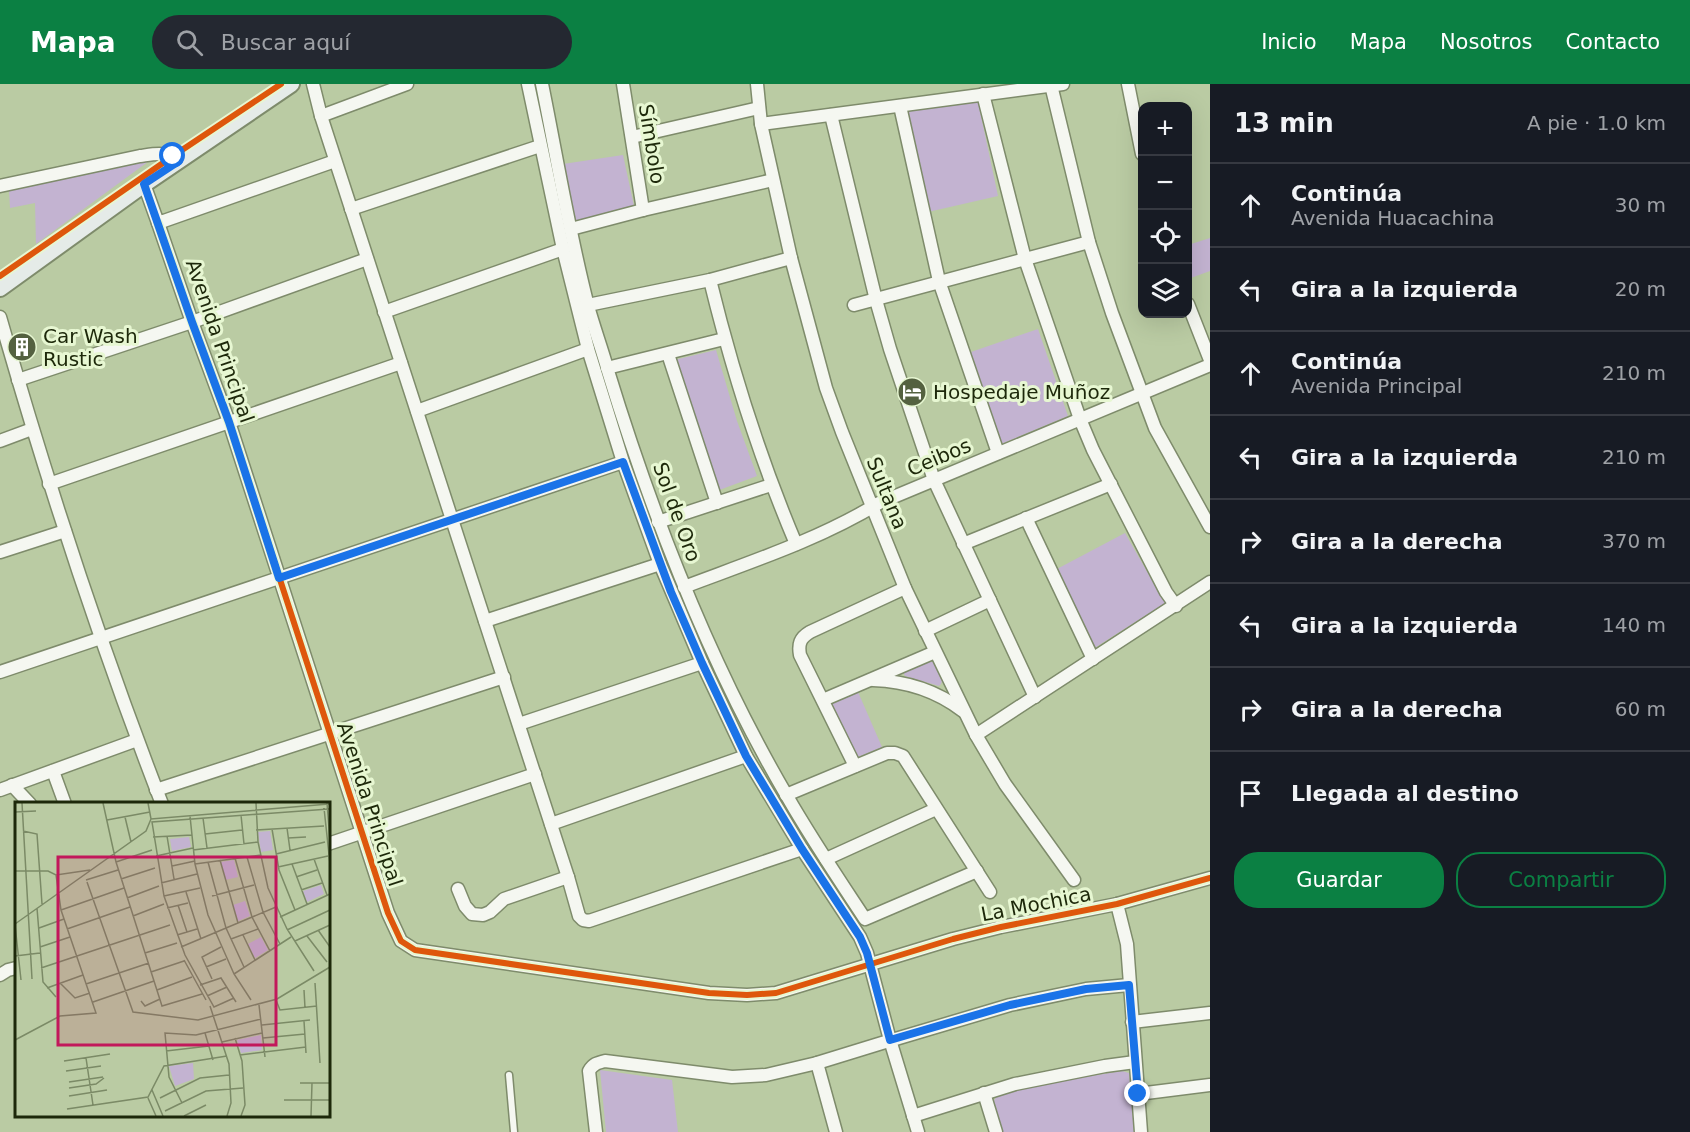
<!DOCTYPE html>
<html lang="es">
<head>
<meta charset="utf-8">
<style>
	body { margin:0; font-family:"DejaVu Sans",sans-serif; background:#242831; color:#f1f3f6 }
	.controls { position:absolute; right:18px; top:18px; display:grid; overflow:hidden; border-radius:12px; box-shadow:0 6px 24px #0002 }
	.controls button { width:54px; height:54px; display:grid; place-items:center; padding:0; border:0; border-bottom:2px solid #363941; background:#171b24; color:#f1f3f6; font:30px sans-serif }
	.stop { position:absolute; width:18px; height:18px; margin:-14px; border:4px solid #1a73e8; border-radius:50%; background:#fff }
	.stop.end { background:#1a73e8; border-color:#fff; box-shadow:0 2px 6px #0008 }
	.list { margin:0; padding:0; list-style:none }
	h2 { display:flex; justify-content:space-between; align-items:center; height:78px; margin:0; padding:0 24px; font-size:26px }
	h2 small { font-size:20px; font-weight:400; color:#9ea1a6 }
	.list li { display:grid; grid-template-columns:39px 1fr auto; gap:18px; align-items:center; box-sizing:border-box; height:84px; padding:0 24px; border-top:2px solid #363941 }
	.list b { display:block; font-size:22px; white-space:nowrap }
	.list p { margin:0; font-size:20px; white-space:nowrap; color:#9ea1a6 }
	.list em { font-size:20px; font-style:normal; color:#9ea1a6 }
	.actions { display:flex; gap:12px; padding:18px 24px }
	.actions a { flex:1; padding:14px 0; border:2px solid #0b8043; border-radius:24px; text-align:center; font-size:21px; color:#0b8043 }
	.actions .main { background:#0b8043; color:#fff }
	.icon { flex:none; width:33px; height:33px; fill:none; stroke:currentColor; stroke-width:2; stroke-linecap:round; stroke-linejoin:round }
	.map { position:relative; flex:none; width:1210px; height:1048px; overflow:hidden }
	header { display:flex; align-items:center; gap:36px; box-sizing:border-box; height:84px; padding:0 30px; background:#0b8043; color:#fff }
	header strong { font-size:28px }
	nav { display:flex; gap:33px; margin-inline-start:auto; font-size:21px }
	.search { width:420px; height:54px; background:#242831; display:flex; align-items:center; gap:15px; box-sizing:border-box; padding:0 21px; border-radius:33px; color:#9ea1a6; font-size:22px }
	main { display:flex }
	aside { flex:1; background:#171b24 }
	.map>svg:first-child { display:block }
	.green { fill:#c3b3d1 }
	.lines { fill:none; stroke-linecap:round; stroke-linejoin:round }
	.service-casing { stroke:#7e8b6b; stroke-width:9 }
	.minor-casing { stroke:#7e8b6b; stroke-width:15 }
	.secondary-casing { stroke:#7e8b6b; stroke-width:20 }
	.service { stroke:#f5f7f1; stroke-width:6 }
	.minor { stroke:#f5f7f1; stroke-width:12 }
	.secondary { stroke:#e5ebe8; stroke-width:16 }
	.cycleway-casing { stroke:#e7f7d2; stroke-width:10 }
	.cycleway { stroke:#de570c; stroke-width:6 }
	.route { stroke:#1a73e8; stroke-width:8 }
	.labels { text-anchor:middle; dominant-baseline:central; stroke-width:6; stroke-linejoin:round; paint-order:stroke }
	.street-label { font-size:20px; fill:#1d280a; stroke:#e7f7d2 }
	.poi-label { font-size:20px; fill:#1d280a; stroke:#e7f7d2; text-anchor:start }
	.inset-road { fill:none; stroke:#7b8a66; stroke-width:1.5 }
	.view { fill:#c2185b; fill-opacity:0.15; stroke:#c2185b; stroke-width:3 }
	.inset-edge { fill:none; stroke:#1d280a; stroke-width:3 }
</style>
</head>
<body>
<header>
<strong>Mapa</strong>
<div class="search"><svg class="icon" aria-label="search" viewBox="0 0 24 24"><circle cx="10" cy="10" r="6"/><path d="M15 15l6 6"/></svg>Buscar aquí</div>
<nav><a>Inicio</a><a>Mapa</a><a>Nosotros</a><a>Contacto</a></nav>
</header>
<main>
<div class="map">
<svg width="1210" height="1048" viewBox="0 0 1210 1048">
	<rect width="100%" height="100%" fill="#bacba3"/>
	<g class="green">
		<polygon points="978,18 998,112 928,128 905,28"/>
		<polygon points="623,71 634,122 576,137 563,80"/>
		<polygon points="149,77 36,160 35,119 10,124 9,106"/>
		<polygon points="1210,154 1210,187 1188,195 1188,161"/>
		<polygon points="1038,245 1068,332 1001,360 971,268"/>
		<polygon points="716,266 737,337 757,392 714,408 670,277"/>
		<polygon points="1125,449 1165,519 1093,565 1055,486"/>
		<polygon points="928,577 933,578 942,597 941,600 939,602 905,592 904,590 905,587"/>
		<polygon points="858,608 882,663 858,673 830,621"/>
		<polygon points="600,986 672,996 678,1048 606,1048"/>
		<polygon points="1122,987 1129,989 1134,1048 1002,1048 993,1019 997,1011 1053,998"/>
	</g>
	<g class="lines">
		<g class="service-casing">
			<polyline id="service" points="509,991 514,1048"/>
		</g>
		<g class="minor-casing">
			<g id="minor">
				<polyline points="313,0 321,32 568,793 579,832 583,836 589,837 802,765"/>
				<polyline points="528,0 563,165 588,265 623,378 660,480 702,579 746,672 802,765 860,853 867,869 890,956 918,1048"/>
				<path d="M542,0C557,74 569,149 588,222C594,244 602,265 608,287C653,434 709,579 787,712C811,754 838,794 865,835L977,787"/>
				<polyline points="623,0 643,126"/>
				<polyline points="757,0 761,40 791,174 826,304 842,348 905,504 976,651 1005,700 1074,796"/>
				<polyline points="1128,0 1142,70"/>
				<polyline points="1051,1 1089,158 1112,229 1155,344 1210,443"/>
				<polyline points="983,10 1025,175 1080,335 1093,366 1166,508 1176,522"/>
				<polyline points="900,22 939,197 998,369"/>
				<polyline points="831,31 876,216 890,265 934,396 1035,613"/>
				<polyline points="321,32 407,0"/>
				<polyline points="761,40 1063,0"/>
				<polyline points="632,53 759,24"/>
				<polyline points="144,100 158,139 335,77"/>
				<path d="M0,102L140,72C155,70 166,67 179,77"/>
				<polyline points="351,125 540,62"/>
				<polyline points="158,139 192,238 229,338 388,829 401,857 415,866 709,909 747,911 776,909 953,855 1001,843 1117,820 1210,794"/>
				<polyline points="571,145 643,126 773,96"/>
				<path d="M710,196C732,286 760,375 796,460"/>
				<polyline points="1188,220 1210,276"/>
				<polyline points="588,221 710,196 791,174"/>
				<polyline points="854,221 1089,158"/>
				<polyline points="384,228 563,165"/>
				<path d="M0,233C47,398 100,560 162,720"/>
				<polyline points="668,270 717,419"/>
				<polyline points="607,284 724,255"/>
				<polyline points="18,296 192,238 367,175"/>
				<polyline points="417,327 588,265"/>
				<polyline points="0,357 32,345"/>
				<polyline points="49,400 401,279"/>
				<polyline points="1026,434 1093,575"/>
				<polyline points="658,438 771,401"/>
				<polyline points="963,460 1111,400"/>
				<polyline points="0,468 65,447"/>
				<path d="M684,503C750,478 818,456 879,419L1210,281"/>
				<polyline points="485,537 660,480"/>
				<polyline points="925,547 990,516"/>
				<polyline points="0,588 623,378"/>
				<path d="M873,596C906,597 937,607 963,627"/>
				<polyline points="823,616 935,568"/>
				<polyline points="519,640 702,579"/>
				<polyline points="976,651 1210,498"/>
				<path d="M855,682L800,571C798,560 800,554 810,548L905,504"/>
				<polyline points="53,687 65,720"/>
				<polyline points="12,701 30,720"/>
				<polyline points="0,706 137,656"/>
				<polyline points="156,706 504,593"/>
				<polyline points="786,711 887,669 895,669 903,672 990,808"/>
				<polyline points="551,740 746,672"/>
				<polyline points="328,760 535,690"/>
				<polyline points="826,775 936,725"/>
				<polyline points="458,805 465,822 472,830 483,831 490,828 504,815 568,793"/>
				<polyline points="1117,820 1127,860 1141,1048"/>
				<polyline points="0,891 8,886 16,884"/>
				<polyline points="1132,938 1210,929"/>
				<polyline points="817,979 836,1048"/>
				<polyline points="984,1009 996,1048"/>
				<polyline points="1138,1010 1210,1001"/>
				<polyline points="913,1032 1015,1000 1105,982 1135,978"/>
				<path d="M596,1048L589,987C593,980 597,979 605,977L732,993L766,991L817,979L882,959L1010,921L1086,905L1129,901"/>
			</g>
		</g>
		<g class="secondary-casing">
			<polyline id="secondary" points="0,204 144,100 291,0"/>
		</g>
		<use href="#service" class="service"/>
		<use href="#minor" class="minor"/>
		<use href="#secondary" class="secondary"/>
		<g class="cycleway-casing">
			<g id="cycleway">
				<polyline points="158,139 192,238 229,338 388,829 401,857 415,866 709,909 747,911 776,909 953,855 1001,843 1117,820 1210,794"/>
				<polyline points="0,192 173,72 281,0"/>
			</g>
		</g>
		<use href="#cycleway" class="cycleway"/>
	</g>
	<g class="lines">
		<polyline class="route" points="173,72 179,77 144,100 192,238 229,338 279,494 623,378 671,508 702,579 746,672 802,765 860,853 867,869 890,956 1010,921 1086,905 1129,901 1138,1010"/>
	</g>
	<defs>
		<g id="building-disc" transform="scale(1.5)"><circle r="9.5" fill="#546140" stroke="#e7f7d2"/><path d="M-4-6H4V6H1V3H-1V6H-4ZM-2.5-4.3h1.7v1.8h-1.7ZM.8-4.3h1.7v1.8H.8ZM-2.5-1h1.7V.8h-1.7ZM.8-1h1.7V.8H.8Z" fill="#fff"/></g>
		<g id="hotel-disc" transform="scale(1.5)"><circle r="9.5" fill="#546140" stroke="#e7f7d2"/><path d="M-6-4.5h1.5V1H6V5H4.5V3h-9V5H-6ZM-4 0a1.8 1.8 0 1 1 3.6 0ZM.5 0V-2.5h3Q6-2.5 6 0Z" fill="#fff"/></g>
	</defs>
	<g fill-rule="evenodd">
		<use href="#building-disc" x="22" y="263"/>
		<use href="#hotel-disc" x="912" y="308"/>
	</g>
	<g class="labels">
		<g class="street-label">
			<text transform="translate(652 60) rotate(81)">Símbolo</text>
			<text transform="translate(220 257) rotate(71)">Avenida Principal</text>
			<text transform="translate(939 373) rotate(-23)">Ceibos</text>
			<text transform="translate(887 409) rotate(68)">Sultana</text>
			<text transform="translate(677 428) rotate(70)">Sol de Oro</text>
			<text transform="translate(370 720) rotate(72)">Avenida Principal</text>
			<text transform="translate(1036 820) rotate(-11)">La Mochica</text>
		</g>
		<g class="poi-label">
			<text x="43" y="252">Car Wash<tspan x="43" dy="23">Rustic</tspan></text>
			<text x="933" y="308">Hospedaje Muñoz</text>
		</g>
	</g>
	<g transform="translate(15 718)">
		<rect width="315" height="315" fill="#bacba3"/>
		<path d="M255,29L258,48L246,50L243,30ZM174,35L176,45L157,49L155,37ZM219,58L223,75L210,78L206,60ZM306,83L309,92L292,100L288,89ZM230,99L235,114L223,119L218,103ZM246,135L253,148L240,156L233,142ZM246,233L247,248L226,251L222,238ZM178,261L179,277L160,284L154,264Z" fill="#c3b3d1"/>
		<path class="inset-road" d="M7,1L17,177M88,1L101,60L147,204L187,192M133,1L136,17L314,2M241,1L243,40L253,86L272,127L299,169M312,1L315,39M309,6L315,62M0,10L21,9M226,13L229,42M175,14L180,62L193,113L219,172L236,198M110,15L116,40M188,16L192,46M92,18L135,10M272,26L275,48M257,27L264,68L280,108M241,28L309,24M8,29L22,32L27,102M190,32L227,28M152,34L159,77M138,35L177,33M273,36L291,35M178,48L243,40M261,52L310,40M141,54L178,46M232,55L248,110L265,142M220,56L237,115L255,149M299,57L312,93M205,58L223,121M101,60L137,48M193,60L211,126L229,165M180,62L246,53M277,62L292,102M157,64L180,59M263,65L313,54M281,75L302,68M106,77L140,66M71,78L103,68M72,80L118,210L183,218L262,197L315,165M146,81L182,72M286,88L307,81M171,90L186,137M149,94L185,86M197,94L239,83M112,96L144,84M163,103L172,130M0,104V69H33L41,73L75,68M22,106L28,180L41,195M152,106L173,101M46,108L109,86M118,114L149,102M265,115L315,92M0,122L131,29L136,17M0,123L6,178M24,126L49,117M52,127L115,105M272,128L315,108M303,128L315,145M162,133L182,127M228,133L240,158M292,134L312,160M216,137L243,127M280,139L315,123M25,145L55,135M166,145L261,105M130,151L162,141M0,154L25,151M169,158L191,198M191,165L211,157M26,166L155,123M136,170L169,159M219,172L276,135M197,177L187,155L206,145M45,181L60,196L75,191M300,181L305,261M71,182L134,161M185,183L206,176L221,200M32,186L68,173M142,188L177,175M289,188L290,206M192,194L212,185M219,196L199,205L170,153L149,94L137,20L314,7M261,198L265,208L302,204M126,199L130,204L145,197M78,200L139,179M244,203L250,255M195,204L214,262L216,301L212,314M289,219L291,251M247,223L295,218M190,231L198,258M220,236L227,259L230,303L226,314M248,236L290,232M0,238L45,214L81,211L46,108L41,73M207,240L247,231M151,249L194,244M225,253L291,245M71,256L78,303M49,259L95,252M51,269L86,264M54,280L88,275M285,281H315M54,286L81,282L89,276M137,288L148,314M54,294L92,288M133,296L141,314M145,296L185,276L214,273M269,298H315M167,301L154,275L150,231L181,233L246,217M52,307L133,295L149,264L212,254M150,309L191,289L228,286M169,314L191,303M296,314L297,281"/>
		<path class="view" d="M43,55H261V243H43Z"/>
		<rect width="315" height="315" class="inset-edge"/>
	</g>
</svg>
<div class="controls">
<button>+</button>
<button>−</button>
<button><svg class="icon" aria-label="locate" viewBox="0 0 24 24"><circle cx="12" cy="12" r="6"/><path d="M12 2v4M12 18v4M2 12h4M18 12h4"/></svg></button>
<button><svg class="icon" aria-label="layers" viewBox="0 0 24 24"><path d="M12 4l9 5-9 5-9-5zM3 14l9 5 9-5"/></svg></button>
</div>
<div class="stop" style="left:173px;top:72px"></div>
<div class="stop end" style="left:1138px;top:1010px"></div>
</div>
<aside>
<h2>13 min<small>A pie · 1.0 km</small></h2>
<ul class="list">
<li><svg class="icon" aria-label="ahead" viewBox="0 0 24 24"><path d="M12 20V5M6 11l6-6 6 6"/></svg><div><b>Continúa</b><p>Avenida Huacachina</p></div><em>30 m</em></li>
<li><svg class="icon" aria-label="left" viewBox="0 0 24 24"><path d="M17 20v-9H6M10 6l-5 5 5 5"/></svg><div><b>Gira a la izquierda</b></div><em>20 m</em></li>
<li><svg class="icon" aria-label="ahead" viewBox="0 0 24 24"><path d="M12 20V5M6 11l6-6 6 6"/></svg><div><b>Continúa</b><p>Avenida Principal</p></div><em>210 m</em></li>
<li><svg class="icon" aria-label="left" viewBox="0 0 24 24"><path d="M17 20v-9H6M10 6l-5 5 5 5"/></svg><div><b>Gira a la izquierda</b></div><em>210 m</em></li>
<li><svg class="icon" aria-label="right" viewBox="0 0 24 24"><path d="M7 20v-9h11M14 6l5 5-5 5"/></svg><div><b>Gira a la derecha</b></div><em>370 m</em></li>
<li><svg class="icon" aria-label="left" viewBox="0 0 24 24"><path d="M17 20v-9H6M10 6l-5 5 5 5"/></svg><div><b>Gira a la izquierda</b></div><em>140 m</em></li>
<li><svg class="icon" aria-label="right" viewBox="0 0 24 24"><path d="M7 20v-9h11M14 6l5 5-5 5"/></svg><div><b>Gira a la derecha</b></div><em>60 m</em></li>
<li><svg class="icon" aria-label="arrive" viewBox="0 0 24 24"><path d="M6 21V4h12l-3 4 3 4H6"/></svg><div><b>Llegada al destino</b></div></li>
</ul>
<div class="actions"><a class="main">Guardar</a><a>Compartir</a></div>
</aside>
</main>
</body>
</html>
